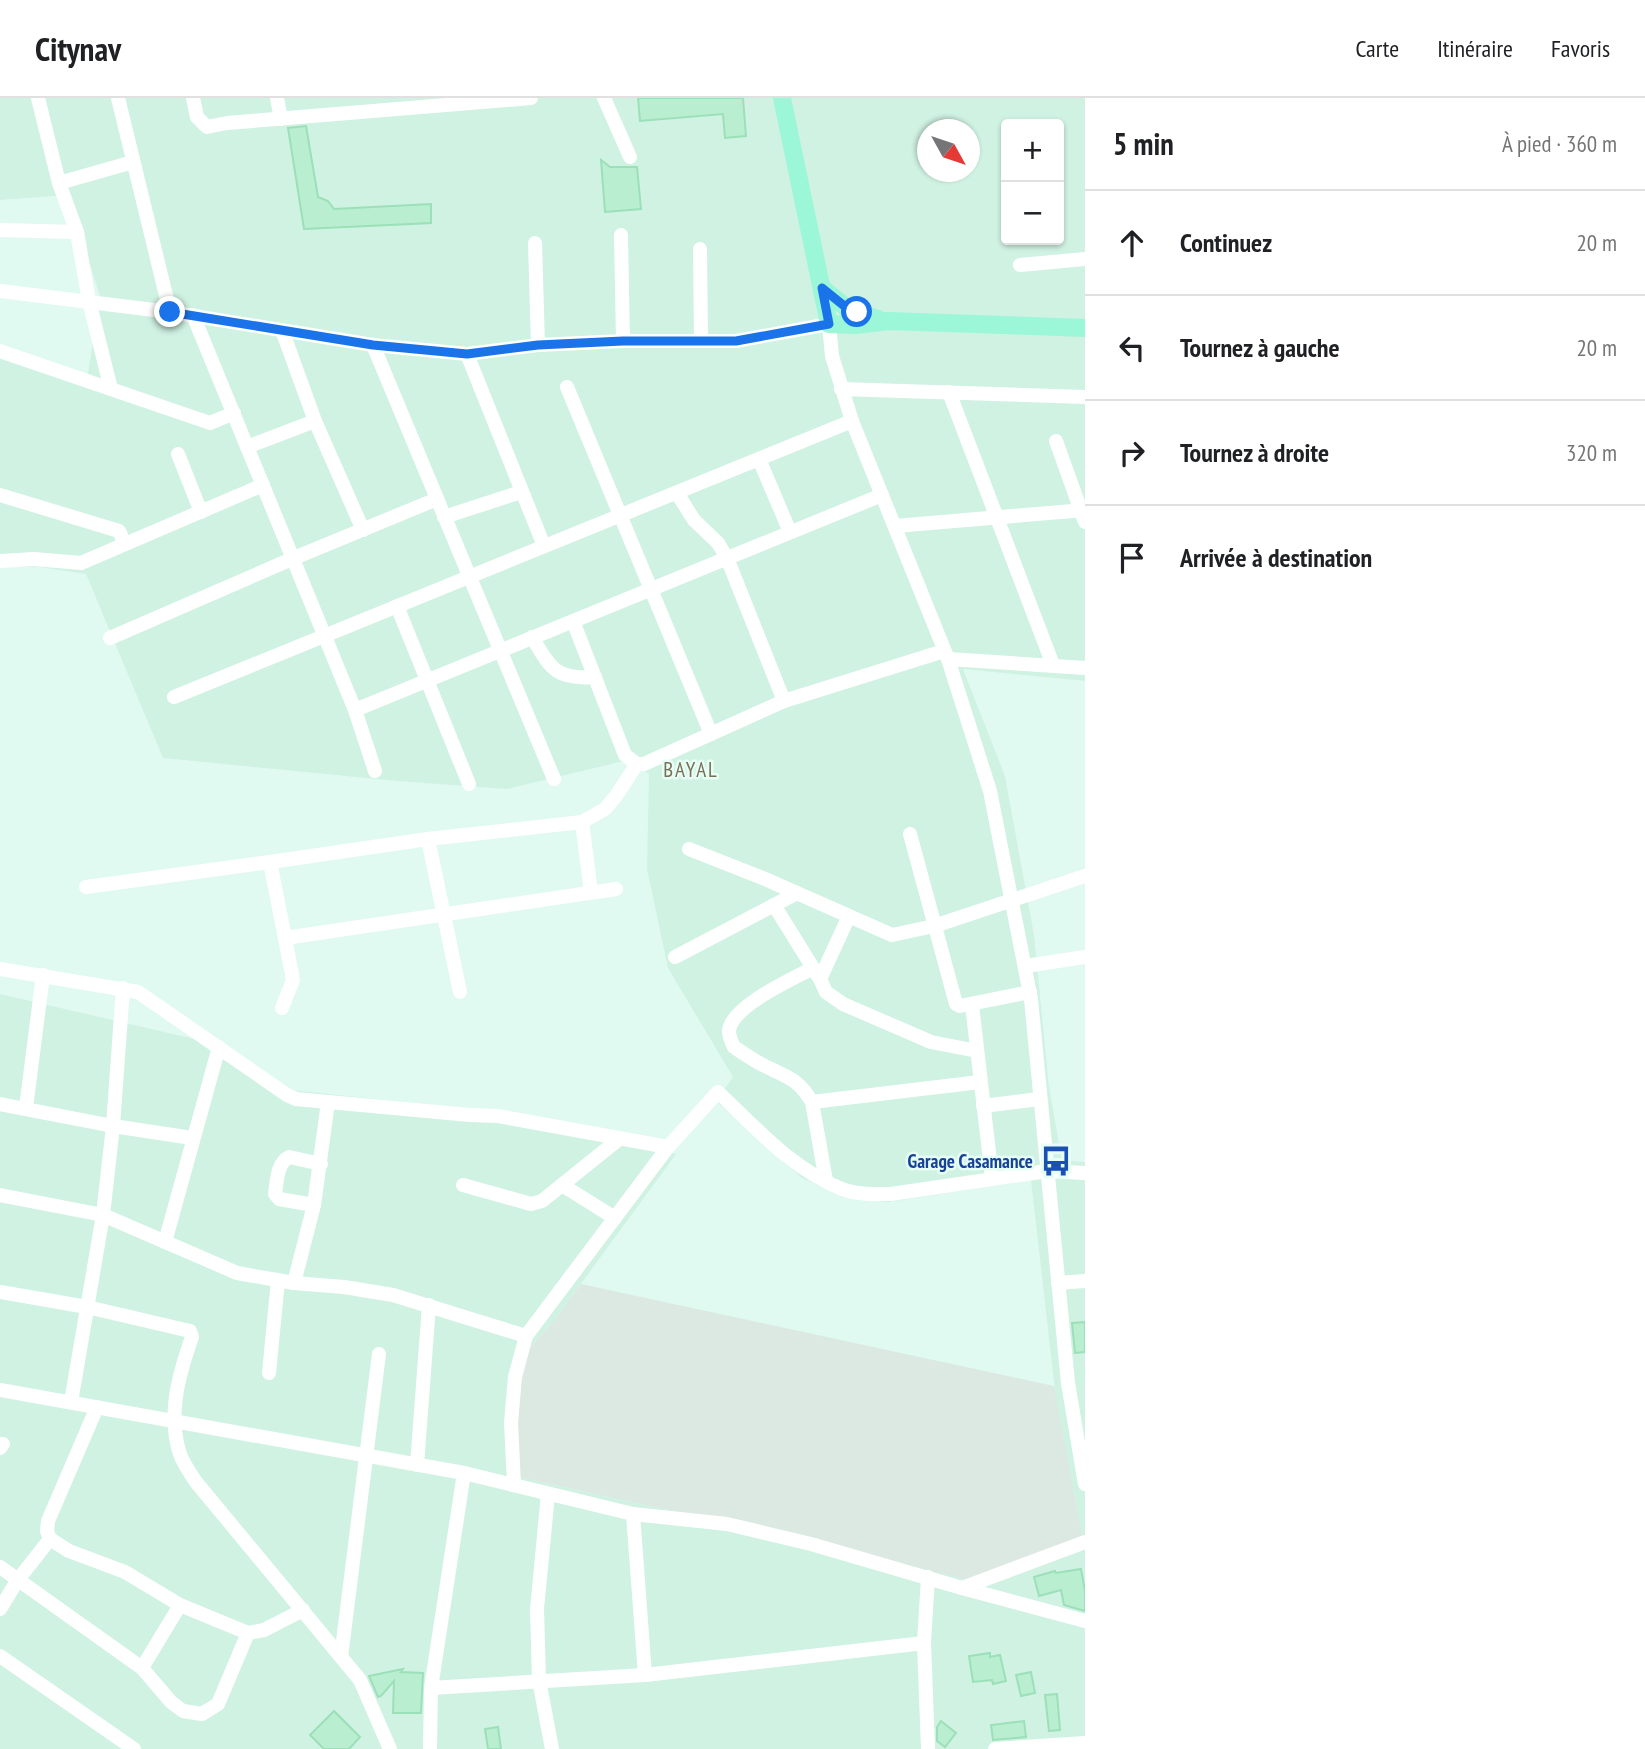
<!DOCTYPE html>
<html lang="fr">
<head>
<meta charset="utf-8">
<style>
	body { margin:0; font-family:"PT Sans Narrow",sans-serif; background:#f6f6f6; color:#202124 }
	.controls { position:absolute; right:21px; top:21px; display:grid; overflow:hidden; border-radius:7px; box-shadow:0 2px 5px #0004 }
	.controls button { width:63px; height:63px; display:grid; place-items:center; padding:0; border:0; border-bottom:2px solid #e0e0e0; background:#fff; color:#202124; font:35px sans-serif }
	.compass { position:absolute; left:917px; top:21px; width:63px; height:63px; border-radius:50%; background:#fff; box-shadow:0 2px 5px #0004; rotate:130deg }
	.stop { position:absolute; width:21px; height:21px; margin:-16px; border:5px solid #1a73e8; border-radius:50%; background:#fff }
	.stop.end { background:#1a73e8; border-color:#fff; box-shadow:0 2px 7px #0008 }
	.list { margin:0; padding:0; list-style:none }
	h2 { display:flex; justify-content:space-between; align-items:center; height:91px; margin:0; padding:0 28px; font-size:30px }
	h2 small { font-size:23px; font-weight:400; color:#757577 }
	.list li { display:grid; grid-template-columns:46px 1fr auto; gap:21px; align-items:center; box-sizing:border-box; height:105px; padding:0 28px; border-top:2px solid #e0e0e0 }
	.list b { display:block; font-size:26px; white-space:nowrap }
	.list em { font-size:23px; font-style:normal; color:#757577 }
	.icon { flex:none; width:38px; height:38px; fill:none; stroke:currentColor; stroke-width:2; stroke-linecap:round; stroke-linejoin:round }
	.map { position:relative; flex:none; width:1085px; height:1651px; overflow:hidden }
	header { display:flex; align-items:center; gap:42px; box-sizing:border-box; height:98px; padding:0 35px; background:#fff; border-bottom:2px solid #e0e0e0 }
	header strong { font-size:33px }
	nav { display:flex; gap:38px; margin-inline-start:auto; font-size:24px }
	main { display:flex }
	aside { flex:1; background:#fff }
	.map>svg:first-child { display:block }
	.residential { fill:#d0f2e3; fill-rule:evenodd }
	.industrial { fill:#dce9e3 }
	.building { fill:#baeed0; stroke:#9be0b8; stroke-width:2 }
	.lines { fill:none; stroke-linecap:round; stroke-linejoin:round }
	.minor { stroke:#fff; stroke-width:14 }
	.major { stroke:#9cf6d8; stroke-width:18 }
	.route { stroke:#1a73e8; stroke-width:9 }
	.labels { text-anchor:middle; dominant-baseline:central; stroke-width:5; stroke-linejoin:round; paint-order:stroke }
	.transit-label { font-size:19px; font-weight:bold; fill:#164399; stroke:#e6fef5; text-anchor:end }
	.neighbourhood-label { font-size:21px; letter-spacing:2px; fill:#796e54; stroke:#e6fef5 }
</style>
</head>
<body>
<header>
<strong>Citynav</strong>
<nav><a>Carte</a><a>Itinéraire</a><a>Favoris</a></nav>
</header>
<main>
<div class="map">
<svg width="1085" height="1651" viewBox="0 0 1085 1651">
	<rect width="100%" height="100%" fill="#e1faf1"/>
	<path class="residential" d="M0,0H1085V583L963,571L1005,678L1034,837L1049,989L1062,1062L1085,1064V1651H0V896L225,948L291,992L511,1015L676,1056L556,1220L526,1254L519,1379L844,1451L1083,1442L1056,1302L1031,1082L889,1104L843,1099L802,1080L716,1003L733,979L668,870L647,771L649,676L628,662L507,691L397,683L163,660L86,476L39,469H0V256L87,282L100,198L68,97L0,102ZM1006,26H1059V142H1006ZM928,32H970V74H928Z"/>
	<polygon class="industrial" points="581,1186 1054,1288 1083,1442 968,1482 844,1451 519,1379 516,1320 526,1254 556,1220"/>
	<g class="building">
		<polygon points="638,0 743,0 746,38 725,40 723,16 640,23"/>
		<polygon points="306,28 318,99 328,103 334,111 431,106 431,125 304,131 288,30"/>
		<polygon points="601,62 610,69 637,69 641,111 605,114"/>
		<polygon points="1085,1224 1085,1254 1075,1255 1072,1225"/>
		<polygon points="1081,1471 1085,1493 1085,1513 1064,1507 1061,1492 1039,1498 1034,1479 1055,1473 1056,1475"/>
		<polygon points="990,1555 990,1559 1000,1557 1006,1583 993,1586 992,1582 973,1584 969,1558"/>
		<polygon points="403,1571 401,1574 423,1575 421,1615 393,1615 394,1583 381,1598 378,1599 369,1578"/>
		<polygon points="1031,1574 1035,1595 1021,1598 1016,1577"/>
		<polygon points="1057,1596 1060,1632 1049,1633 1045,1597"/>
		<polygon points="334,1613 360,1639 349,1651 324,1651 310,1637"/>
		<polygon points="941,1623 956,1635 945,1649 937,1643 937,1629"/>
		<polygon points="1024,1623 1026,1639 993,1642 991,1627"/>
		<polygon points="498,1629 501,1651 488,1651 485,1631"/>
	</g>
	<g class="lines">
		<g class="minor">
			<polyline points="38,0 59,85 77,134 89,203 111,291"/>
			<polyline points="118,0 170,214"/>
			<polyline points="193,0 197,19 207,29 227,25 531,0"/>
			<polyline points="277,0 281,21"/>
			<polyline points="604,0 630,59"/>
			<polyline points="59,85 133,64"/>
			<polyline points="0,132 77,134"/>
			<polyline points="621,137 623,243"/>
			<polyline points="535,145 538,247"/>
			<polyline points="700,151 701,243"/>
			<polyline points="1020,167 1085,161"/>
			<polyline points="0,193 170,214 373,247 467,256 538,247 623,243 736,243 829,226 832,258 852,323 948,561 990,693 1031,901 1068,1285 1085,1386"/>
			<polyline points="193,217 355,612"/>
			<polyline points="282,232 315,323 363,432"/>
			<polyline points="373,247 554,681"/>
			<polyline points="0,253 210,325 234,315"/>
			<polyline points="467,256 544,448"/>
			<polyline points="567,289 711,636"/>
			<polyline points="841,291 1085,299"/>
			<polyline points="949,294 1053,567"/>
			<polyline points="1056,343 1085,424"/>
			<polyline points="247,349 315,323"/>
			<polyline points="178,356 201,414"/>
			<polyline points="759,361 790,434"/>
			<polyline points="677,395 694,422 718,445 727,460 784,603"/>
			<polyline points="0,397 119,433 125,446"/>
			<polyline points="444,419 521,394"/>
			<polyline points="895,428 1085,412"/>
			<polyline points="0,463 34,461 81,465 263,387"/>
			<polyline points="397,508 469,686"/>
			<polyline points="573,523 625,657 637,666"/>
			<path d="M532,539C551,571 556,582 595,579"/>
			<polyline points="110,540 294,460 437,401"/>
			<polyline points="948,561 1085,570"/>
			<polyline points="174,599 852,323"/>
			<polyline points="375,673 355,612 882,397"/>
			<polyline points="582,724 591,794"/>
			<polyline points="910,736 956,906 960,908 1030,894"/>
			<polyline points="428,741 460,894"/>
			<polyline points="689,751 765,781 892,837 934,828 1085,778"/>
			<polyline points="86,789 270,764"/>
			<polyline points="616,791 285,840 270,764 428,741 582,724 605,711 616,698 637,666 644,666 784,603 944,553"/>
			<polyline points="774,807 818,878"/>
			<polyline points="849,818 820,881 826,894 843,906 931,944 977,953"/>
			<polyline points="675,859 797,795"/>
			<polyline points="1026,868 1085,859"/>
			<path d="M813,870C793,881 731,908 729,933C729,937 732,945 734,949C743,955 753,962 763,967C786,979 797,979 812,1004L826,1083"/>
			<polyline points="0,871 138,894 287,997 296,1001 470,1017 498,1018 668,1049"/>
			<polyline points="972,907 992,1080"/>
			<polyline points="282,910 293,882 285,840"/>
			<polyline points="812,1004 980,984"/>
			<polyline points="0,1006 113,1028 192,1040"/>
			<polyline points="983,1008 1039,1001"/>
			<polyline points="26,1010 43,877"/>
			<polyline points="463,1087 531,1106 542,1103 619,1041"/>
			<polyline points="562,1087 615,1120"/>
			<polyline points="0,1097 103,1117 237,1175 294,1185 344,1189 393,1197 526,1238"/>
			<path d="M314,1107L279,1101L275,1096C277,1083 277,1065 289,1059L321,1066"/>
			<polyline points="165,1144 219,949"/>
			<polyline points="294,1185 314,1107 328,1004"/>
			<polyline points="1058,1185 1085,1183"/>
			<path d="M0,1194L87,1209L190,1233L192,1239C179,1276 167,1317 180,1356C183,1365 190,1375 196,1384L360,1582L390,1651"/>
			<polyline points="269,1275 278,1182"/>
			<polyline points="0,1292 464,1375 633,1416 727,1426 811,1446 962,1490 1085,1523"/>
			<polyline points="71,1304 103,1117 113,1028 123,890"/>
			<polyline points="97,1309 48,1423 47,1433 50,1441 69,1453 125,1474 180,1507 248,1535 264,1532 303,1512"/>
			<polyline points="0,1350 3,1346"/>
			<polyline points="417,1367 429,1207"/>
			<path d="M514,1386L511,1325L515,1279L526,1238L668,1049L718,994C756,1030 793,1072 842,1091C858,1097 875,1096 891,1096L1047,1073L1085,1075"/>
			<polyline points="548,1396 537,1511 539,1582 552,1651"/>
			<polyline points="633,1416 645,1577"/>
			<polyline points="0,1469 142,1570 171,1604 183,1613 202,1616 218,1606 248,1535"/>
			<polyline points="962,1490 1085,1444"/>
			<polyline points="0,1511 17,1483 50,1441"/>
			<polyline points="0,1558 134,1651"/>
			<polyline points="341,1559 379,1256"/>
			<polyline points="142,1570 180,1507"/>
			<polyline points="431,1590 645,1577 924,1545"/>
			<polyline points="430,1651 431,1590 464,1375"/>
			<polyline points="928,1651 924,1545 928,1479"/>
			<polyline points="995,1651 1085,1645"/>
		</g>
		<g class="major">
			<polyline points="782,0 829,226 856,227 888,223 1085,230"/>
			<polyline points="822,190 848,211 878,221"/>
		</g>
	</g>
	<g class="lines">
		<polyline class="route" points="170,214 373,247 467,256 538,247 623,243 736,243 829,226 822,190 848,211 857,214"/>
	</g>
	<defs>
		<g id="bus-bare" transform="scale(2.415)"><path d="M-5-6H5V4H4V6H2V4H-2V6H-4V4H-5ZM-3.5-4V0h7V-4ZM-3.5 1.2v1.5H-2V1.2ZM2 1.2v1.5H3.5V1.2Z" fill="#1a4fb4" stroke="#e6fef5" stroke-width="2.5" paint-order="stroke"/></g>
	</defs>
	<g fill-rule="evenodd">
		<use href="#bus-bare" x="1056" y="1063"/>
	</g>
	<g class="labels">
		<g class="transit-label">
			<text x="1033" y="1063">Garage Casamance</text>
		</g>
		<g class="neighbourhood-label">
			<text x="691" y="671">BAYAL</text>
		</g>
	</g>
</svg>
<div class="controls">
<button>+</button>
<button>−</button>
</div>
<svg class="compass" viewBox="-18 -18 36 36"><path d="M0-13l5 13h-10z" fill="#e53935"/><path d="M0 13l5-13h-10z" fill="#757577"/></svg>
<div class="stop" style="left:857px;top:214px"></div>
<div class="stop end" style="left:170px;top:214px"></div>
</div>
<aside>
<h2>5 min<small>À pied · 360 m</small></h2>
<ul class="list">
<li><svg class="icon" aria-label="ahead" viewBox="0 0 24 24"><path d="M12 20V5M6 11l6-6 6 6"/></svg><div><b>Continuez</b></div><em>20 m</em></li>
<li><svg class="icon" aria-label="left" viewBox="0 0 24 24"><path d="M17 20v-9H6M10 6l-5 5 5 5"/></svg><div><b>Tournez à gauche</b></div><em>20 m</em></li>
<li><svg class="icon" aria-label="right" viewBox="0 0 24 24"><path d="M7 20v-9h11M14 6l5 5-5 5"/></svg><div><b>Tournez à droite</b></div><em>320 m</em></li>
<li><svg class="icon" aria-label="arrive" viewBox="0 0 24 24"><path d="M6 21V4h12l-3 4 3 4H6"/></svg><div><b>Arrivée à destination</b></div></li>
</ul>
</aside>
</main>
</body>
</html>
